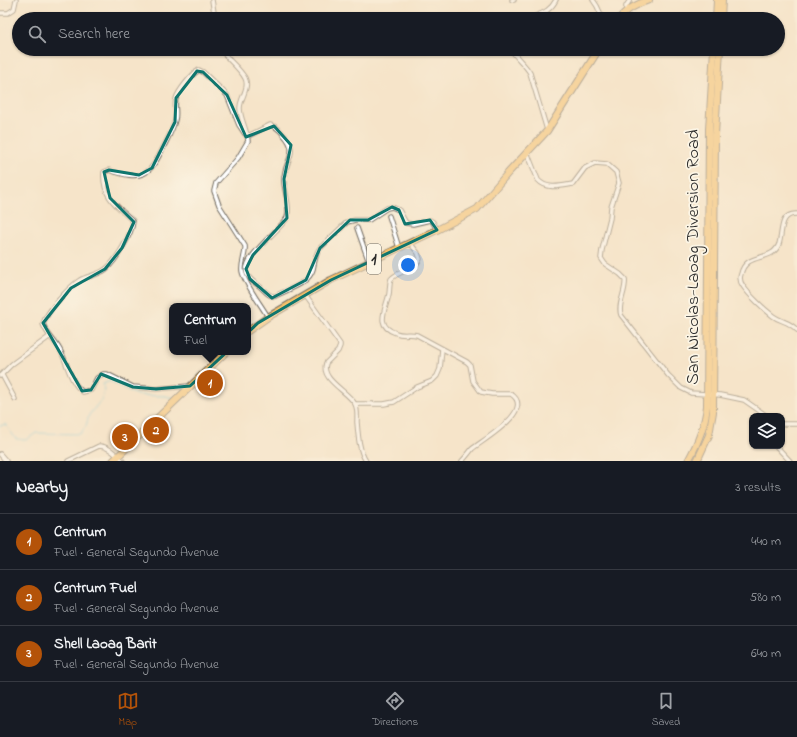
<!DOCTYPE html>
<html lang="en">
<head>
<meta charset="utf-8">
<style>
	body { margin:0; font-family:"Indie Flower",sans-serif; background:#20242c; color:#f1f3f6 }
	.controls { position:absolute; right:12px; bottom:12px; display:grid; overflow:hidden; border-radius:8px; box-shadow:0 1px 3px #0004 }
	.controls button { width:36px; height:36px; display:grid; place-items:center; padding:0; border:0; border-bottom:1px solid #363941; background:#171b24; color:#f1f3f6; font:20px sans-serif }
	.you { position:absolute; left:408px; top:265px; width:14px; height:14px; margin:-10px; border:3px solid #fff; border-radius:50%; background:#1a73e8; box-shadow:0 0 0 6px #1a73e833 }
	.badge { display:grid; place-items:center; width:26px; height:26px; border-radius:50%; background:#b45309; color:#fff; font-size:13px; font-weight:700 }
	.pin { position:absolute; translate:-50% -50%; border:2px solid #fff; box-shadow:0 1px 4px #0006 }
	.popup { position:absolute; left:169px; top:303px; width:82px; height:52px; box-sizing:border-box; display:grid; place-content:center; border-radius:8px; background:#171b24; filter:drop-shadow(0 1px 3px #0005); font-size:13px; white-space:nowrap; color:#9ea1a6 }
	.popup b { font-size:15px; color:#f1f3f6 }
	.popup::after { content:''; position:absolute; left:50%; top:100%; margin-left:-8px; border:8px solid transparent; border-top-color:#171b24 }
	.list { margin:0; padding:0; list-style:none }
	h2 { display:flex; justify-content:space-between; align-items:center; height:52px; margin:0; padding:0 16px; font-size:17px }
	h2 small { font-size:13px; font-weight:400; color:#9ea1a6 }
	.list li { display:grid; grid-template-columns:26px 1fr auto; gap:12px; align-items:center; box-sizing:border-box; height:56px; padding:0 16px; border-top:1px solid #363941 }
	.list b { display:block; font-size:15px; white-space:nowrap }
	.list p { margin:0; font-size:13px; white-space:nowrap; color:#9ea1a6 }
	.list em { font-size:13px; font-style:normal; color:#9ea1a6 }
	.icon { flex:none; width:22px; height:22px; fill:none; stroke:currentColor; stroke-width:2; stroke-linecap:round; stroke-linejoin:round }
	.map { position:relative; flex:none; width:797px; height:461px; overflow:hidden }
	.search { position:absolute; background:#171b24; box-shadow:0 1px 3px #0004; left:12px; right:12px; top:12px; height:44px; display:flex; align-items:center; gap:10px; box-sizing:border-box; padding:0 14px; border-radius:22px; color:#9ea1a6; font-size:15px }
	.sheet { height:220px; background:#171b24 }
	nav { display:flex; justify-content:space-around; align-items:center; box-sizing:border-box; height:56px; border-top:1px solid #363941; background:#171b24; font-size:11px; color:#9ea1a6 }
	nav a { display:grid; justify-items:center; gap:2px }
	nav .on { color:#b45309 }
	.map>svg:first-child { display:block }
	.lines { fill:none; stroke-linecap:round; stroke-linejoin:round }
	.stream { stroke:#5bc2d8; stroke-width:1 }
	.minor-casing { stroke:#726c62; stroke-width:5.5 }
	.primary-casing { stroke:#726c62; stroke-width:8 }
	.trunk-casing { stroke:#726c62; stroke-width:8 }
	.minor { stroke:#fff; stroke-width:3.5 }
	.primary { stroke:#f6c06b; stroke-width:6 }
	.trunk { stroke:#f6c06b; stroke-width:6 }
	.marked { fill:none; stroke:#0f766e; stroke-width:3; stroke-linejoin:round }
	.labels { text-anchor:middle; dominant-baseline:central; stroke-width:3.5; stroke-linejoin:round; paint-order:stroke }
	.shield { fill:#fcf5e5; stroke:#6a6863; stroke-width:1 }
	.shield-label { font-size:17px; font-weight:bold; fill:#2b2b2b }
	.street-label { font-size:18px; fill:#2b2b2b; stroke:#fcf5e5 }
</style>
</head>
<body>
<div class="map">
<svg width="797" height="461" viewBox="0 0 797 461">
	<rect width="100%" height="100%" fill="#fcf5e5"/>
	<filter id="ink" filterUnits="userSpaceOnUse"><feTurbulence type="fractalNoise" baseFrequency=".025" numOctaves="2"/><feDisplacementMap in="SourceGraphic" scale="8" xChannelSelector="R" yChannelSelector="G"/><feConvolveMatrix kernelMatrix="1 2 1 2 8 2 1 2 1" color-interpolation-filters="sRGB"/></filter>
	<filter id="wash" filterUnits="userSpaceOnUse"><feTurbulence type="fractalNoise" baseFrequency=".012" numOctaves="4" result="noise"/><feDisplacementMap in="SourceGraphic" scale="16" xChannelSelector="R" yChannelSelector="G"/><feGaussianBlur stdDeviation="0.9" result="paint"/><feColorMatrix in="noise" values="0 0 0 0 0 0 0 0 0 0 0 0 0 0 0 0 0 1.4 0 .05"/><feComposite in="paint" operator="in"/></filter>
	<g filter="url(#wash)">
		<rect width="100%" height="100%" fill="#f5e4c9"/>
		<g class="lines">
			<polyline class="stream" points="0,426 5,424 16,439 26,440 36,433 80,434 86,426 89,415 102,399 104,391 103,384 110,381 137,395 165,396 174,398"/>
		</g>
	</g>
	<g filter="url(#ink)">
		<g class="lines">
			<g class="minor-casing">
				<g id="minor">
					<polyline points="212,0 215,19"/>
					<polyline points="512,0 514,0"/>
					<polyline points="593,0 597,6 603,19"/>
					<polyline points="626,11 626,6 630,0"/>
					<polyline points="0,13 8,13 14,9 16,0"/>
					<path d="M529,19C541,13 549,13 556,0"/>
					<path d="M221,49C227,60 238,66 245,78C250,88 240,98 240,108C240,119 247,129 248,141L238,158L216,183L214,191L219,205L245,246C246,255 241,262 242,271C244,283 262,306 268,317"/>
					<path d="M511,49C514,56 525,64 530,73L547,130"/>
					<path d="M527,152L538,180C547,190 561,186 573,184L585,168L595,163L607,164L616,172L619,183L611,207L610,218L602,250L601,258L605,264L620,274L625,279C627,290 617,304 621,315L668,375L681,388L691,393L720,395L744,400L767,416"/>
					<path d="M797,214C779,213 783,232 779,244C772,263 746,251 741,274C739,279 740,282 743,286C749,295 764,309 773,316C781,322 789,321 797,330"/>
					<polyline points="389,216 399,248"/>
					<polyline points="357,228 369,262"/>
					<path d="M410,243L418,253L420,259C414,271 399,270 391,279C389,284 390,289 389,294C386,309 374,326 396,333C403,336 410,333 417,335L467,362L470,365L473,381L481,392L492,394H511C536,410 483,440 472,449C469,453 466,457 462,461"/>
					<path d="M305,295L340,344V346L338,351L326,363C320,380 348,391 355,404C358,409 357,415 357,422C358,434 359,451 366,461"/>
					<polyline points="2,375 15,399"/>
					<polyline points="0,376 12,364 49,337"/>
					<path d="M190,386L156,389L133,387L107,374H103L97,378L91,390L83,392C70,383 68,364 60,350C55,341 47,335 43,324C46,312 69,287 80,280C88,276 98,275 106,269C116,261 132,234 133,221C117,206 102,197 104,172L109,170C142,181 149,177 164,146C168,138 173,129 175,120C177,113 174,105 176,99C178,91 192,74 199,70L203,72L227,95L239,125L245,134L250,135L270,125C276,126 279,129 283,134C301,153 284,160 284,180C284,192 291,206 287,218C279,231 241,258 247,274C249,279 254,282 258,285C264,289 268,297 275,296C288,289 309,284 313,269C315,261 315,254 320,248L347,222L355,220H369L387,208L392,207L399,210L406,223L413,224L430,220L433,222L437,230"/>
					<polyline points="356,404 384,404 394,402 417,387 432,381 437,376 440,369 442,349"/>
					<polyline points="782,424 797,424"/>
					<polyline points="776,446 790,461"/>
					<polyline points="0,454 6,461"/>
					<path d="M68,461L99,446C109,446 116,455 123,461"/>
				</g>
			</g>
			<g class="primary-casing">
				<g id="primary">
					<polyline points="716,19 717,0"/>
					<polyline points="721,19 722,0"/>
					<path d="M688,461C698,443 705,426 707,406L709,129L714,49"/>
					<polyline points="697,461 709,435 713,412 715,135 720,49"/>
				</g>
			</g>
			<g class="trunk-casing">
				<g id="trunk">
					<path d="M619,19C626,9 637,4 649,0"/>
					<polyline points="248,331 268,317 331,280 437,230 477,209 508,173 547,131 599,49"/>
					<polyline points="113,461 226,352"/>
				</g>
			</g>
			<use href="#minor" class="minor"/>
			<use href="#primary" class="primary"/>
			<use href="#trunk" class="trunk"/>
		</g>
	</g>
	<path d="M0 0H797V461H0ZM197,71L203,72L227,95L246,137L274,126L291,145L284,179L287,218L253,255L246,269L250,279L272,298L306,280L320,248L350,220H368L392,207L399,210L405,224L430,220L437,230L331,280L258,323L190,386L156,389L133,387L101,374L91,390L82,391L43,323L71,288L105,269L122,248L134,222L110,198L104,172L109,170L139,175L152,168L175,122L176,98Z" fill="#f5e4c9" fill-opacity=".55" fill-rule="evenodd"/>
	<path class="marked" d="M197,71L203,72L227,95L246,137L274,126L291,145L284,179L287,218L253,255L246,269L250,279L272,298L306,280L320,248L350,220H368L392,207L399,210L405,224L430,220L437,230L331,280L258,323L190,386L156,389L133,387L101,374L91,390L82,391L43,323L71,288L105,269L122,248L134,222L110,198L104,172L109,170L139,175L152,168L175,122L176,98Z"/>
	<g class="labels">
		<rect class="shield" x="367" y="244" width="14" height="30" rx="3"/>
		<g class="shield-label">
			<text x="374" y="259">1</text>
		</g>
		<g class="street-label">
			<text transform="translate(694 257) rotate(-90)">San Nicolas-Laoag Diversion Road</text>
		</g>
	</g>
</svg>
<div class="controls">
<button><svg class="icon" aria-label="layers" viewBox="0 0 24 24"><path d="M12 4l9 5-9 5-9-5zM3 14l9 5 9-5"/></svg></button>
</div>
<div class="you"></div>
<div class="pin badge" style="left:210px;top:383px">1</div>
<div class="popup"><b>Centrum</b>Fuel</div>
<div class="pin badge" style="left:156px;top:430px">2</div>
<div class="pin badge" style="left:125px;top:437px">3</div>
<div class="search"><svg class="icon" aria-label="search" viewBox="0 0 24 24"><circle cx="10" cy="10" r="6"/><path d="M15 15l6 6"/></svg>Search here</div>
</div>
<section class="sheet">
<h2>Nearby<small>3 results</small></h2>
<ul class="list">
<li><span class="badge">1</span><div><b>Centrum</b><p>Fuel · General Segundo Avenue</p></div><em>440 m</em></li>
<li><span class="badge">2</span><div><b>Centrum Fuel</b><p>Fuel · General Segundo Avenue</p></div><em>580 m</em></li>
<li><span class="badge">3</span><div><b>Shell Laoag Barit</b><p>Fuel · General Segundo Avenue</p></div><em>640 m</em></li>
</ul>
</section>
<nav>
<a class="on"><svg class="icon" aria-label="map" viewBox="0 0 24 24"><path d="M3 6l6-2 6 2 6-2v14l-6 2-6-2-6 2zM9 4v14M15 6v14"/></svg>Map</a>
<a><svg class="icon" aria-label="directions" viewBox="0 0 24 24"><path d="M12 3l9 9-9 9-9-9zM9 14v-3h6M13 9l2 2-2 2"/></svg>Directions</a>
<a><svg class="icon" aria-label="saved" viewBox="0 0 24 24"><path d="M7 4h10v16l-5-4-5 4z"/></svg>Saved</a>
</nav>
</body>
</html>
